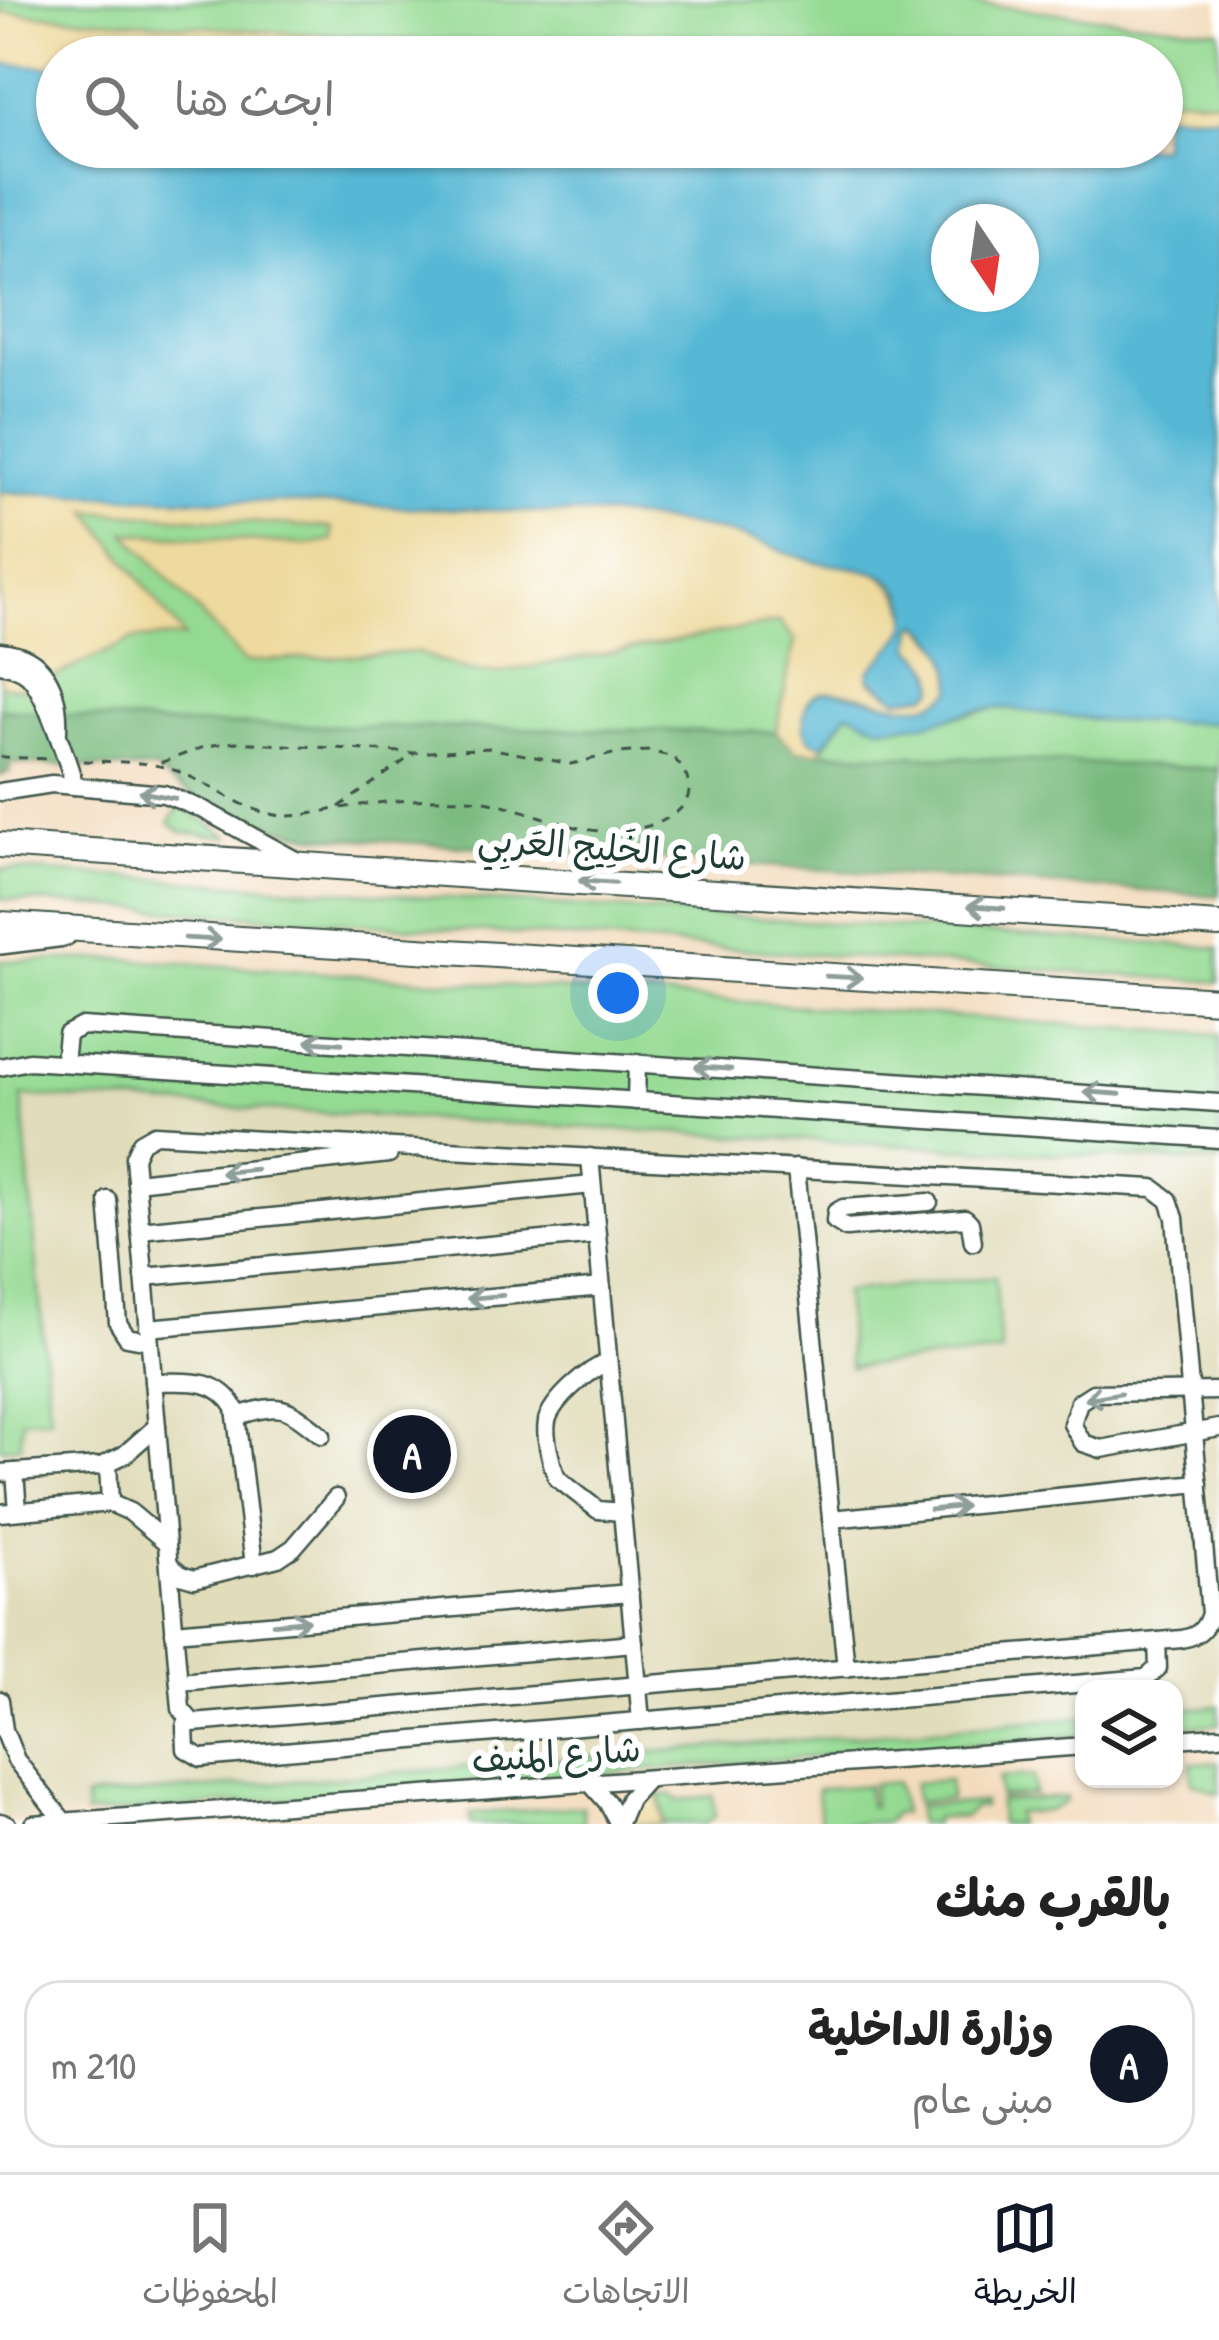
<!DOCTYPE html>
<html lang="ar">
<head>
<meta charset="utf-8">
<style>
	body { margin:0; font-family:"Patrick Hand","Playpen Sans Arabic",sans-serif; background:#f6f6f6; color:#222; direction:rtl }
	.controls { position:absolute; right:36px; bottom:36px; display:grid; overflow:hidden; border-radius:24px; box-shadow:0 3px 9px #0004 }
	.controls button { width:108px; height:108px; display:grid; place-items:center; padding:0; border:0; border-bottom:3px solid #e0e0e0; background:#fff; color:#222; font:60px sans-serif }
	.compass { position:absolute; left:931px; top:204px; width:108px; height:108px; border-radius:50%; background:#fff; box-shadow:0 3px 9px #0004; rotate:167deg }
	.you { position:absolute; left:618px; top:993px; width:42px; height:42px; margin:-30px; border:9px solid #fff; border-radius:50%; background:#1a73e8; box-shadow:0 0 0 18px #1a73e833 }
	.badge { display:grid; place-items:center; width:78px; height:78px; border-radius:50%; background:#111827; color:#fff; font-size:39px; font-weight:700 }
	.pin { position:absolute; translate:-50% -50%; border:6px solid #fff; box-shadow:0 3px 12px #0006 }
	.list { margin:0; padding:0; list-style:none }
	h2 { display:flex; justify-content:space-between; align-items:center; height:156px; margin:0; padding:0 48px; font-size:51px }
	h2 small { font-size:39px; font-weight:400; color:#767676 }
	.list li { display:grid; grid-template-columns:78px 1fr auto; gap:36px; align-items:center; box-sizing:border-box; height:168px; margin:0 24px 24px; padding:0 24px; border:3px solid #e0e0e0; border-radius:36px }
	.list b { display:block; font-size:45px; white-space:nowrap }
	.list p { margin:0; font-size:39px; white-space:nowrap; color:#767676 }
	.list em { font-size:39px; font-style:normal; color:#767676 }
	.icon { flex:none; width:66px; height:66px; fill:none; stroke:currentColor; stroke-width:2; stroke-linecap:round; stroke-linejoin:round }
	.map { position:relative; flex:none; width:1219px; height:1824px; overflow:hidden; direction:ltr }
	.search { position:absolute; background:#fff; box-shadow:0 3px 9px #0004; left:36px; right:36px; top:36px; height:132px; display:flex; align-items:center; gap:30px; box-sizing:border-box; padding:0 42px; border-radius:66px; color:#767676; font-size:45px }
	.sheet { height:348px; background:#fff }
	nav { display:flex; justify-content:space-around; align-items:center; box-sizing:border-box; height:168px; border-top:3px solid #e0e0e0; background:#fff; font-size:33px; color:#767676 }
	nav a { display:grid; justify-items:center; gap:6px }
	nav .on { color:#111827 }
	.map>svg:first-child { display:block }
	.built { fill:#e1dcba }
	.green { fill:#95da93; stroke:#5a8c64; stroke-width:3 }
	.forest { fill:#78ba7d; stroke:#4c7c58; stroke-width:3 }
	.sand { fill:#eeda9e; stroke:#868c69; stroke-width:3 }
	.water { fill:#56b8d4; stroke:#3a7a84; stroke-width:3; fill-rule:evenodd }
	.lines { fill:none; stroke-linecap:round; stroke-linejoin:round }
	.minor-casing { stroke:#3f5549; stroke-width:21 }
	.major-casing { stroke:#3f5549; stroke-width:26 }
	.highway-casing { stroke:#3f5549; stroke-width:28 }
	.path { stroke:#3f5549; stroke-width:3; stroke-dasharray:9 9; stroke-linecap:butt }
	.minor { stroke:#fff; stroke-width:16 }
	.major { stroke:#fff; stroke-width:21 }
	.highway { stroke:#fff; stroke-width:24 }
	.oneway { stroke:#8f9e9a }
	.labels { text-anchor:middle; dominant-baseline:central; stroke-width:12; stroke-linejoin:round; paint-order:stroke }
	.street-label { font-size:36px; fill:#1f3d34; stroke:#fff }
</style>
</head>
<body>
<div class="map">
<svg width="1219" height="1824" viewBox="0 0 1219 1824">
	<rect width="100%" height="100%" fill="#fff"/>
	<filter id="ink" filterUnits="userSpaceOnUse"><feTurbulence type="fractalNoise" baseFrequency=".00833" numOctaves="2"/><feDisplacementMap in="SourceGraphic" scale="24" xChannelSelector="R" yChannelSelector="G"/><feConvolveMatrix kernelMatrix="1 2 1 2 8 2 1 2 1" color-interpolation-filters="sRGB"/></filter>
	<filter id="wash" filterUnits="userSpaceOnUse"><feTurbulence type="fractalNoise" baseFrequency=".004" numOctaves="4" result="noise"/><feDisplacementMap in="SourceGraphic" scale="48" xChannelSelector="R" yChannelSelector="G"/><feGaussianBlur stdDeviation="2.7" result="paint"/><feColorMatrix in="noise" values="0 0 0 0 0 0 0 0 0 0 0 0 0 0 0 0 0 1.4 0 .05"/><feComposite in="paint" operator="in"/></filter>
	<g filter="url(#wash)">
		<rect width="100%" height="100%" fill="#f3dcbd"/>
		<polygon class="built" points="0,1041 1219,1093 1219,1728 1174,1732 1174,1689 1084,1689 1084,1741 31,1818 0,1816"/>
		<g class="green">
			<polygon points="0,0 939,0 1219,30 1219,123 1162,118 1162,57 355,57 0,30"/>
			<polygon points="86,511 332,527 333,541 307,545 127,533 246,662 416,652 464,670 498,673 780,622 795,640 776,732 162,724 0,709 0,685 28,689 133,639 183,637"/>
			<polygon points="999,708 1108,721 1219,723 1219,769 820,752 848,712 881,727 904,726"/>
			<polygon points="180,806 231,837 181,832 169,823"/>
			<polygon points="0,869 1219,948 1219,982 0,899"/>
			<polygon points="123,959 1219,1035 1219,1163 22,1096 50,1418 22,1419 20,1446 0,1448 0,961"/>
			<polygon points="995,1277 1001,1353 850,1367 844,1292"/>
			<polygon points="1219,1706 1219,1724 1174,1727 1174,1710"/>
			<polygon points="1084,1717 1084,1735 86,1815 85,1798"/>
			<polygon points="1219,1762 1219,1794 1192,1782 1191,1763"/>
			<polygon points="1033,1776 1034,1794 999,1797 998,1778"/>
			<polygon points="949,1780 950,1799 915,1802 914,1783"/>
			<polygon points="896,1782 903,1813 893,1814 886,1822 820,1824 817,1789 867,1785 869,1806 873,1806 872,1784"/>
			<polygon points="671,1794 677,1800 713,1796 715,1816 706,1824 663,1823 661,1795"/>
			<polygon points="1066,1797 1066,1801 1048,1811 1016,1813 1017,1824 1000,1824 999,1801"/>
			<polygon points="983,1802 983,1807 975,1807 965,1816 934,1818 934,1824 918,1824 917,1806"/>
			<polygon points="583,1806 584,1824 470,1824 470,1814"/>
		</g>
		<path class="forest" d="M0,709L162,724L776,732L797,751L1219,769V896L314,836C267,827 191,803 156,770L8,763L10,771L0,776Z"/>
		<g class="sand">
			<polygon points="0,12 625,57 57,57 57,67 0,64"/>
			<polygon points="1162,96 1219,100 1219,116 1162,113"/>
			<path d="M0,492L616,515L704,527L876,573C902,589 921,620 896,648C885,660 876,663 869,678L871,682L898,699L926,695L935,689L924,658L912,648L911,631L919,624L950,655L953,689C926,720 892,703 860,695C848,691 833,693 820,692L804,726L808,738L824,744L820,752L796,751L776,732L795,640L780,622L498,673L465,670L416,652L245,662L126,533L307,545L332,541V528L88,511L184,637L133,639L28,689L0,685Z"/>
			<path d="M659,1791L662,1824H633C632,1804 638,1793 659,1791Z"/>
		</g>
		<path class="water" d="M0,64L57,67V147H1162V113L1219,116V723L1108,721L999,708L976,710L924,724L881,727L848,712L824,744L814,742C804,734 803,730 804,717C809,651 909,741 953,689C953,660 943,642 919,624L914,626L912,648C924,659 939,671 935,689L926,695L898,699L869,678V671C888,648 923,630 902,593C886,565 842,568 816,562C795,557 775,547 754,540C709,526 663,521 616,515L0,492ZM949,222H1021V294H949Z"/>
	</g>
	<g filter="url(#ink)">
		<g class="lines">
			<g class="minor-casing">
				<g id="minor">
					<path d="M0,651C45,655 60,689 58,731"/>
					<path d="M0,664C10,666 20,668 28,675C44,689 68,763 75,786"/>
					<polyline points="0,792 52,784 164,794 204,810 299,862"/>
					<polyline points="64,1063 67,1034 82,1026 1219,1103"/>
					<polyline points="0,1067 29,1061 1219,1139"/>
					<polyline points="636,1101 637,1063"/>
					<path d="M155,1134L1153,1188L1169,1200L1175,1218L1210,1613C1206,1629 1198,1636 1182,1639L193,1723L181,1709L134,1157L141,1142Z"/>
					<polyline points="590,1157 641,1721"/>
					<polyline points="796,1168 846,1668"/>
					<polyline points="136,1182 389,1154"/>
					<polyline points="108,1200 118,1323 127,1337 149,1341"/>
					<polyline points="929,1202 843,1208 836,1212 835,1221 846,1228 965,1218 970,1223 973,1242"/>
					<polyline points="140,1230 592,1185"/>
					<polyline points="144,1277 597,1235"/>
					<polyline points="148,1328 602,1287"/>
					<path d="M608,1362C589,1369 552,1400 547,1421C544,1436 551,1463 557,1478L598,1510L622,1512"/>
					<path d="M153,1382C185,1382 216,1376 235,1408L254,1565"/>
					<polyline points="1219,1391 1093,1393 1079,1402 1072,1424 1083,1443 1101,1449 1219,1428"/>
					<path d="M238,1416C283,1401 286,1407 322,1435"/>
					<polyline points="108,1464 110,1503"/>
					<polyline points="15,1472 18,1511"/>
					<polyline points="0,1473 101,1466 124,1455 157,1426"/>
					<polyline points="0,1513 110,1503 130,1512 167,1543"/>
					<polyline points="831,1519 1199,1483"/>
					<polyline points="171,1566 181,1575 194,1579 278,1558 293,1548 336,1498"/>
					<polyline points="174,1632 630,1593"/>
					<polyline points="179,1682 634,1643"/>
					<polyline points="0,1700 4,1730 16,1760 64,1822"/>
					<polyline points="188,1720 185,1727 186,1749 201,1758 1146,1678 1158,1668 1157,1641"/>
					<polyline points="1174,1739 1219,1736"/>
					<polyline points="591,1784 607,1802 619,1824"/>
					<polyline points="0,1822 7,1824"/>
					<polyline points="619,1823 629,1799 646,1780"/>
					<polyline points="33,1824 1084,1746"/>
				</g>
			</g>
			<g class="major-casing">
				<polyline id="major" points="0,943 65,935"/>
			</g>
			<g class="highway-casing">
				<g id="highway">
					<polyline points="0,845 1219,925"/>
					<polyline points="0,924 1219,1000"/>
				</g>
			</g>
			<g class="path">
				<polyline points="0,757 49,759"/>
				<path d="M83,761C117,762 151,760 182,773C216,787 246,813 283,816C304,817 326,810 347,807C386,801 426,798 466,799C513,801 554,827 600,831C645,835 723,810 673,757L649,751L617,753L571,764L489,748L415,753L235,742L207,746L157,764"/>
				<polyline points="339,807 414,754"/>
			</g>
			<use href="#minor" class="minor"/>
			<use href="#major" class="major"/>
			<use href="#highway" class="highway"/>
		</g>
		<defs><path id="oneway-shaft" d="M-6 0H5M1.5-3L5.5 0L1.5 3" fill="none" stroke-width="1.6" stroke-linecap="round" stroke-linejoin="round" transform="scale(3)"/></defs>
		<g class="oneway">
			<use href="#oneway-shaft" transform="translate(157 795) rotate(-169)"/>
			<use href="#oneway-shaft" transform="translate(597 882) rotate(-176)"/>
			<use href="#oneway-shaft" transform="translate(986 907) rotate(-176)"/>
			<use href="#oneway-shaft" transform="translate(203 939) rotate(3)"/>
			<use href="#oneway-shaft" transform="translate(844 977) rotate(3)"/>
			<use href="#oneway-shaft" transform="translate(324 1042) rotate(-176)"/>
			<use href="#oneway-shaft" transform="translate(713 1068) rotate(-176)"/>
			<use href="#oneway-shaft" transform="translate(1102 1093) rotate(-176)"/>
			<use href="#oneway-shaft" transform="translate(238 1171) rotate(174)"/>
			<use href="#oneway-shaft" transform="translate(485 1297) rotate(175)"/>
			<use href="#oneway-shaft" transform="translate(1103 1396) rotate(170)"/>
			<use href="#oneway-shaft" transform="translate(948 1508) rotate(-6)"/>
			<use href="#oneway-shaft" transform="translate(291 1622) rotate(-5)"/>
		</g>
	</g>
	<g class="labels">
		<g class="street-label">
			<text transform="translate(612 847) rotate(4)">شارع الخَلِيج العَربِي</text>
			<text transform="translate(556 1753) rotate(-4)">شارع المنيف</text>
		</g>
	</g>
</svg>
<div class="controls">
<button><svg class="icon" aria-label="layers" viewBox="0 0 24 24"><path d="M12 4l9 5-9 5-9-5zM3 14l9 5 9-5"/></svg></button>
</div>
<svg class="compass" viewBox="-18 -18 36 36"><path d="M0-13l5 13h-10z" fill="#e53935"/><path d="M0 13l5-13h-10z" fill="#767676"/></svg>
<div class="you"></div>
<div class="pin badge" style="left:412px;top:1454px">A</div>
<div class="search"><svg class="icon" aria-label="search" viewBox="0 0 24 24"><circle cx="10" cy="10" r="6"/><path d="M15 15l6 6"/></svg>ابحث هنا</div>
</div>
<section class="sheet">
<h2>بالقرب منك<small></small></h2>
<ul class="list">
<li><span class="badge">A</span><div><b>وزارة الداخلية</b><p>مبنى عام</p></div><em>210 m</em></li>
</ul>
</section>
<nav>
<a class="on"><svg class="icon" aria-label="map" viewBox="0 0 24 24"><path d="M3 6l6-2 6 2 6-2v14l-6 2-6-2-6 2zM9 4v14M15 6v14"/></svg>الخريطة</a>
<a><svg class="icon" aria-label="directions" viewBox="0 0 24 24"><path d="M12 3l9 9-9 9-9-9zM9 14v-3h6M13 9l2 2-2 2"/></svg>الاتجاهات</a>
<a><svg class="icon" aria-label="saved" viewBox="0 0 24 24"><path d="M7 4h10v16l-5-4-5 4z"/></svg>المحفوظات</a>
</nav>
</body>
</html>
